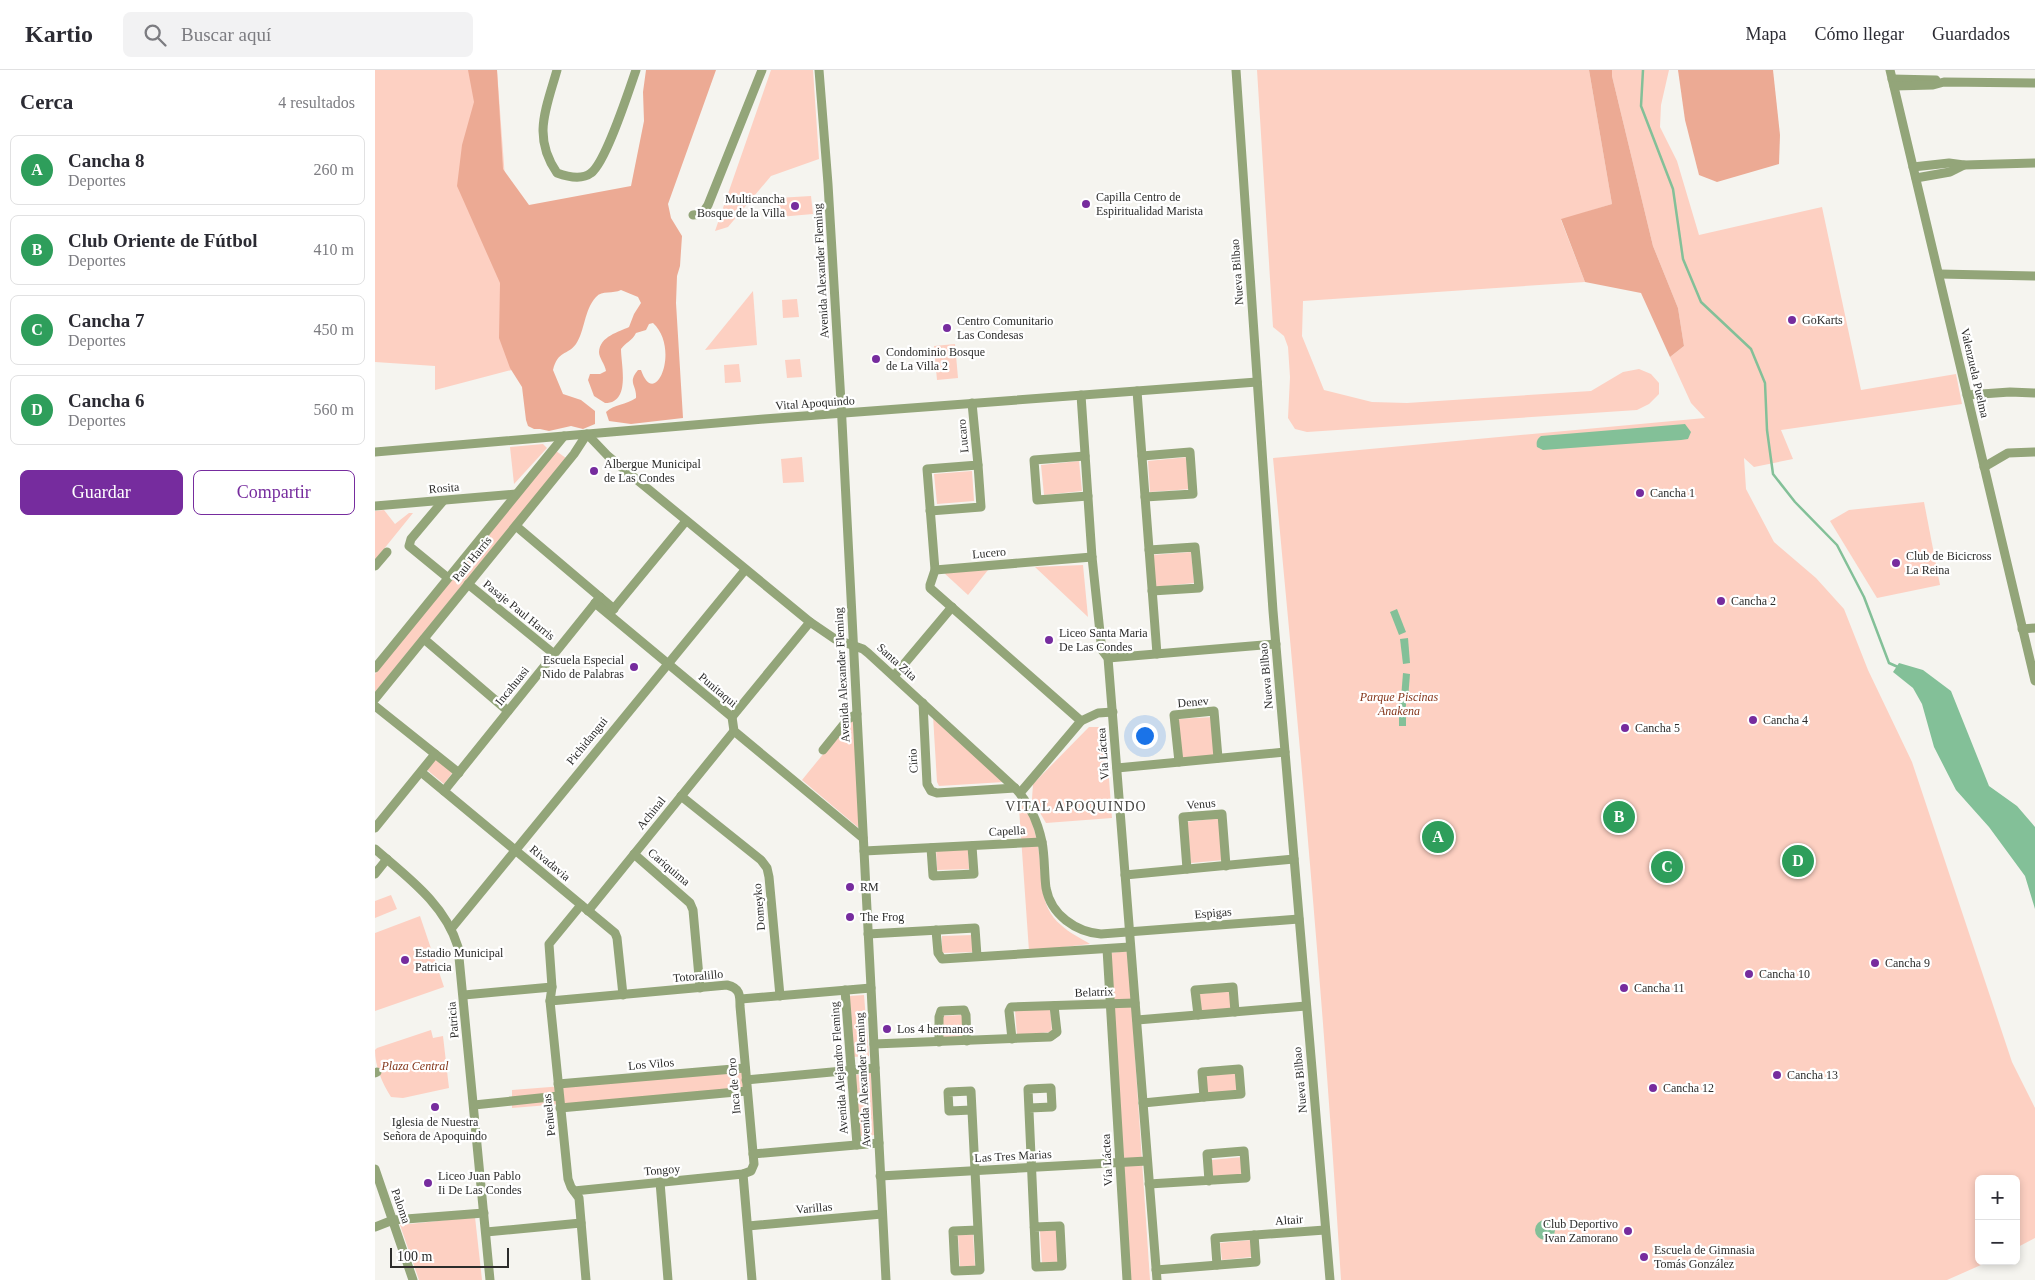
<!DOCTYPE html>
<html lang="es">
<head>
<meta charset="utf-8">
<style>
	body { margin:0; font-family:Georgia,serif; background:#f2f2f3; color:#2b2b33 }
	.controls { position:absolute; right:15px; bottom:15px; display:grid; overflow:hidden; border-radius:8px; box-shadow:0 2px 8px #0003 }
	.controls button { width:45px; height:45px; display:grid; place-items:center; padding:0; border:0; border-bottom:1px solid #e1e1e2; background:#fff; color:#2b2b33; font:25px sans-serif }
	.scale { position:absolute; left:15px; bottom:12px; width:119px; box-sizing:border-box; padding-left:5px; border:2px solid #2c2c2b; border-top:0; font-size:14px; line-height:18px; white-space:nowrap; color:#2c2c2b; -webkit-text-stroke:4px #fff; paint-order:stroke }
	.you { position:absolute; left:769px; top:665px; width:18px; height:18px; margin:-12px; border:4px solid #fff; border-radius:50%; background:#1a73e8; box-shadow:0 0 0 8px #1a73e833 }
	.badge { display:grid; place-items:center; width:32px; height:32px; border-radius:50%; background:#762c9e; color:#fff; font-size:16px; font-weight:700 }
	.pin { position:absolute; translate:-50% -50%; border:2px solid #fff; box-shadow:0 1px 5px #0006 }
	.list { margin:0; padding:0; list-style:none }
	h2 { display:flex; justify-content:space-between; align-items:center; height:65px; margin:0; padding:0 20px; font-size:21px }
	h2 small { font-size:16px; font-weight:400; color:#7c7c81 }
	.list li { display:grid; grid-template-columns:32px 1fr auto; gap:15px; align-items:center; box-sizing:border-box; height:70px; margin:0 10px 10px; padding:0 10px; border:1px solid #e1e1e2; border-radius:8px }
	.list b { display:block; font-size:19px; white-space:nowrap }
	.list p { margin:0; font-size:16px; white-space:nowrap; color:#7c7c81 }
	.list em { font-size:16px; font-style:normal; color:#7c7c81 }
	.actions { display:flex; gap:10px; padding:15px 20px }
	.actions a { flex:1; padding:11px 0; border:1px solid #762c9e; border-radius:8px; text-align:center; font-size:18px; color:#762c9e }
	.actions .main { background:#762c9e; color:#fff }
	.icon { flex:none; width:28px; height:28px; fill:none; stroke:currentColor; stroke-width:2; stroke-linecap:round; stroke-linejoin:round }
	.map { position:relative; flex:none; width:1660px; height:1210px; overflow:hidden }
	header { display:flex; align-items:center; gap:30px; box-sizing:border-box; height:70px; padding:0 25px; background:#fff; border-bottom:1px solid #e1e1e2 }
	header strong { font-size:24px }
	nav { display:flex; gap:28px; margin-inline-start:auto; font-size:18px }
	.search { width:350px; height:45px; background:#f2f2f3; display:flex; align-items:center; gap:12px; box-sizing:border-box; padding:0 18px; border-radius:8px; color:#7c7c81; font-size:19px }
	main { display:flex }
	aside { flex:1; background:#fff }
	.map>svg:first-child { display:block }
	.green { fill:#fdd0c2 }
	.forest { fill:#ecaa94 }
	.water { fill:#83c098 }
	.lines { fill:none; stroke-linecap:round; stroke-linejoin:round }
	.stream { stroke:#83c098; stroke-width:2.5 }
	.minor { stroke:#93a579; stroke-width:9 }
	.poi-dot { fill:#762c9e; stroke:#fff; stroke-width:2 }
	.labels { text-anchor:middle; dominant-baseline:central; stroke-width:4.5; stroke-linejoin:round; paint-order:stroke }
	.poi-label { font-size:12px; fill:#2c2c2b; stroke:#fff; text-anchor:start }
	.street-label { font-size:12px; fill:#2c2c2b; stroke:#fff }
	.park-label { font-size:12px; font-style:italic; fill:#84361b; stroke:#fff }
	.neighbourhood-label { font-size:14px; letter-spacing:1px; fill:#43423f; stroke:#fff }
</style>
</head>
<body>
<header>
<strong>Kartio</strong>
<div class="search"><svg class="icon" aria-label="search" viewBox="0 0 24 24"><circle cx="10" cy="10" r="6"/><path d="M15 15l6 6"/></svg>Buscar aquí</div>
<nav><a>Mapa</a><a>Cómo llegar</a><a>Guardados</a></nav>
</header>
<main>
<aside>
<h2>Cerca<small>4 resultados</small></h2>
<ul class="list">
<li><span class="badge" style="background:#2e9e5b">A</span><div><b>Cancha 8</b><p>Deportes</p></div><em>260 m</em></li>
<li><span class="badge" style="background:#2e9e5b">B</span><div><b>Club Oriente de Fútbol</b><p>Deportes</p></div><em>410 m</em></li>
<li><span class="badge" style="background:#2e9e5b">C</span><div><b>Cancha 7</b><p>Deportes</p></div><em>450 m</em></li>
<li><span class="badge" style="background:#2e9e5b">D</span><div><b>Cancha 6</b><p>Deportes</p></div><em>560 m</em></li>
</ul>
<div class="actions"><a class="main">Guardar</a><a>Compartir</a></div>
</aside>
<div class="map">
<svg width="1660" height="1210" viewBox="0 0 1660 1210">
	<rect width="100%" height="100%" fill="#f5f4ef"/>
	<g class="green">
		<polygon points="0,0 122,0 144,298 60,320 60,296 0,292"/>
		<polygon points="396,0 438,0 444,89 396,106 353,157 340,161"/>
		<polygon points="882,0 1214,0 1237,134 1186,150 1210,212 928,231 927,266 949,320 997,332 1032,333 1216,321 1248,302 1264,299 1276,304 1284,313 1284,324 1274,334 1262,340 932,362 920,359 913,348 915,307 913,277 909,266 898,257"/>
		<path d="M1237,0H1294L1286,35L1285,57L1302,91L1324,165L1447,137L1486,320L1581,304L1587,334L1406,360L1418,389L1379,397L1369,388L1371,419L1399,472L1441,508L1469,539L1493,600L1537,692L1637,992L1660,1038V1168L1641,1178V1109H1604V1191H1615L1572,1210H966C949,935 924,662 898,388L1330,348L1316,333L1295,287L1309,276L1303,238L1278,176L1237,6Z"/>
		<polygon points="436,126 438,144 404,147 402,128"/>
		<polygon points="378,221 382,275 330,280"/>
		<polygon points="422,229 424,247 408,248 407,230"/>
		<polygon points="580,274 583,308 562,310 559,276"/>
		<polygon points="425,289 427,307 412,308 410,290"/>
		<polygon points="364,294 366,312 350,313 349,295"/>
		<polygon points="168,374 172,378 139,414 135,377"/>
		<polygon points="181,381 191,388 0,622 0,604"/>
		<polygon points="427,387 429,412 408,413 406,389"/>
		<polygon points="813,387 816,419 775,422 773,391"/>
		<polygon points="704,391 707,421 669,425 666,395"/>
		<polygon points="597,401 599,431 562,434 559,404"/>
		<polygon points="1549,432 1565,515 1502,528 1455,451 1474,440"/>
		<polygon points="9,440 20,454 34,443 38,443 0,490 0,441"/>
		<polygon points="816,482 819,513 780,517 777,485"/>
		<polygon points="708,495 713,547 660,497"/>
		<polygon points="613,500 593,525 568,502"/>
		<polygon points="480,645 485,759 427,710"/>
		<polygon points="558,646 629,712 564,716 562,712"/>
		<polygon points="838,647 841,687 805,690 802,649"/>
		<polygon points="714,657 730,657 737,748 671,753 657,729 658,714"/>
		<polygon points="60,688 78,702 69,714 51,699"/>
		<path d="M643,724C655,743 661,761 664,783C667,807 664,837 686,855C694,863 706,868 715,874L654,881Z"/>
		<polygon points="844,748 849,790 816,793 811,752"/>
		<polygon points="593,777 594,799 562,800 561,778"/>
		<polygon points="16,825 22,839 0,848 0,831"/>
		<polygon points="45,846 69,917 0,941 0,863"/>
		<polygon points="598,865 599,882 567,883 567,866"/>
		<polygon points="753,881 775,1210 754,1210 735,883"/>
		<polygon points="854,921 856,939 826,942 824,924"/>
		<polygon points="489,925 494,986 478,987 474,926"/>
		<polygon points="675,937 677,962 642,965 640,940"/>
		<polygon points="587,945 588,968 568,969 567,946"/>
		<path d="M56,960L58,968L68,966L74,1018L28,1028L16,1027C7,1013 0,996 0,980L2,978Z"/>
		<polygon points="367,1002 370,1019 137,1038 137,1020"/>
		<polygon points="496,1003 500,1065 485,1066 480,1005"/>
		<polygon points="861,1003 863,1021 832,1024 831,1006"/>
		<polygon points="867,1087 868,1105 838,1107 836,1090"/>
		<polygon points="100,1147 107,1210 44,1210 25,1155"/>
		<polygon points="681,1160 683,1192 667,1193 665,1161"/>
		<polygon points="598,1164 600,1196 585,1197 583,1165"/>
		<polygon points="876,1170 877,1187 847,1190 845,1173"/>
	</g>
	<g class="forest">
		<path d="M93,0H122L128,99L154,135L256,116L269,51L268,22L271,0H341L293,134L296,148L307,166L305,196L302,206L301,233L308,348L256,354L234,351L231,342C239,334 251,335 261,328C262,315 252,313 263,300H266C280,341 306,279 278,253L274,254L271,260L261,263C257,271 251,272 246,279C246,295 256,333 230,333L219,326L213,310L215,304H225L231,301C230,294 224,288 224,282C225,266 244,262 254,257L259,244L266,233L263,227L246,220C238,224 227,220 221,227C209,240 210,261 201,274C192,286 183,280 178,300L188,324L206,330L220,341V354L208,359L196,356L174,361L165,359H159L153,356L151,350L147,317L135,298L124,268L125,213L82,116L87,75L99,32Z"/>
		<polygon points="1214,0 1237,0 1237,6 1278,176 1303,238 1309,276 1295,287 1266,223 1210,212 1186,149 1237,134"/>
		<polygon points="1303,0 1398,0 1405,65 1404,94 1342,112 1324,105 1310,50"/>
	</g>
	<g class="water">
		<path d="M1310,354L1316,362L1313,369L1306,370L1168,380L1162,377C1161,372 1162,369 1166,366Z"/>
		<polygon points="1022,539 1031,562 1024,565 1015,542"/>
		<polygon points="1033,568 1035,593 1028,594 1025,569"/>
		<polygon points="1524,593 1548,600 1576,621 1614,716 1642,736 1660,757 1660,839 1650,806 1614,757 1581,720 1559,677 1547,634 1538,618 1518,602"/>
		<polygon points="1028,603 1035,604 1033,629 1026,628"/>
		<rect x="1024" y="631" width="7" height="25"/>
		<circle cx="1170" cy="1160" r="10"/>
	</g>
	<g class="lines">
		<polyline class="stream" points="1268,0 1266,36 1298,119 1308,189 1326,232 1376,279 1390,313 1392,360 1398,404 1420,432 1462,475 1489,527 1514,593 1523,597"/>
		<g class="minor">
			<path d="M182,0C171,39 157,67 182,103C193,107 207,110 216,103C231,92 254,20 261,0"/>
			<polyline points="444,0 453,114 466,332 511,1210"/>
			<polyline points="861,0 898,541 955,1210"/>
			<polyline points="1515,0 1660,611"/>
			<polyline points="1517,9 1561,10"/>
			<polyline points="1519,16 1558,15 1569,12 1660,13"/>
			<polyline points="1538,97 1574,93 1589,95 1660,93"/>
			<polyline points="1541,108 1575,102 1589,95"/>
			<polyline points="318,145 327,144 333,135 387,0"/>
			<polyline points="1564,204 1660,206"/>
			<polyline points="762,321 782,584"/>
			<polyline points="706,325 717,487 726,572 727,580 733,588 782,1210"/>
			<polyline points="1592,325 1635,322 1660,323"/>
			<polyline points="597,333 603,395 552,399 560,500 555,515 555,518 706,651"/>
			<polyline points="0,382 389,349 882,312"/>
			<polyline points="710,386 659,390 662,430 713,426"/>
			<polyline points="767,386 815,382 818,424 770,427"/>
			<polyline points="1609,397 1633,383 1660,382"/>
			<polyline points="68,431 36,469 34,476 73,508"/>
			<polyline points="0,436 141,424"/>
			<polyline points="555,441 606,437 603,395"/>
			<polyline points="141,456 239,539"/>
			<polyline points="774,480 820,477 824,518 777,521"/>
			<polyline points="0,496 12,482"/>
			<polyline points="560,500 717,487"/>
			<polyline points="93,514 179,584"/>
			<polyline points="220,533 357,647 359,661 488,768"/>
			<polyline points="236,542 311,451"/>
			<polyline points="1647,559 1660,558"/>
			<polyline points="49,569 133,641"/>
			<polyline points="733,588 901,574"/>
			<polyline points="0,598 189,366"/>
			<polyline points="519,606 577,537"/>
			<path d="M0,629L199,384L212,364L233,386L435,552L460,569L488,579L493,583L640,718C654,733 663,752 667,772C670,787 669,803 671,818C676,845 701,862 726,864L924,849"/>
			<polyline points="548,633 552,714 556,721 562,723 640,718"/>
			<polyline points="0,636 84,703"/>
			<polyline points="357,647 435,552"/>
			<polyline points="448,680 473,649 482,644"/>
			<polyline points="804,692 799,645 839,641 843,688"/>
			<polyline points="742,698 910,682"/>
			<polyline points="46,702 240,863 242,868 248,925"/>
			<polyline points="69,721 225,527"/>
			<polyline points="645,723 706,651 723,643 738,642"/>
			<polyline points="306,726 386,790 392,798 394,807 405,926"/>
			<polyline points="0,758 60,684"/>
			<polyline points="556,778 558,806 599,804 597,776"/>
			<path d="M0,779C32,807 70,834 83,877L115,1210"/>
			<polyline points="489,781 667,772"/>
			<polyline points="259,784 315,833 318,840 325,918"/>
			<polyline points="812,799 808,747 847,744 851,796"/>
			<polyline points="0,804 12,789"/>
			<polyline points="750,805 919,789"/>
			<polyline points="206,835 174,874 177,917 175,931 193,1109 196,1117 204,1128 211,1210"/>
			<polyline points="213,841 359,661"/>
			<polyline points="76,859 370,500"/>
			<polyline points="561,860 563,883 567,889 755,877"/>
			<polyline points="493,864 600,858 602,886"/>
			<polyline points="732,879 752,1210"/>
			<polyline points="470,920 482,1075"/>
			<polyline points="89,925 177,917"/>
			<polyline points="366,929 496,918"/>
			<path d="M175,931L352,915C365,918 365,925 365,936L379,1094L376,1101L368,1104L199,1121"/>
			<polyline points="823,945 820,920 858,917 860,942"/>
			<polyline points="762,950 931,936"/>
			<polyline points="637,969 634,941 636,937 760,933"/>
			<polyline points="564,972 564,947 566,941 589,940 591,945 592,971"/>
			<polyline points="499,974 675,967 682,962 679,936"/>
			<polygon points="864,999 866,1024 829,1027 827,1002"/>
			<polyline points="0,1003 2,1002"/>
			<polyline points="371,1010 500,998"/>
			<polyline points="183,1014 370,998"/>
			<polyline points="768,1033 829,1027"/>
			<polyline points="99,1035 184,1026"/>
			<polyline points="185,1038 372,1021"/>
			<polyline points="654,1038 677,1037 676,1018 653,1019 661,1197 687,1196 685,1156 659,1157"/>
			<path d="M597,1040L574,1041L573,1022L596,1021C599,1080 602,1140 605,1200L580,1201L578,1161L603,1160"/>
			<polyline points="378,1084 504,1073"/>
			<polyline points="0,1099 38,1210"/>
			<polyline points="368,1104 377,1210"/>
			<polyline points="505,1106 772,1091"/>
			<polyline points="285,1112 293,1210"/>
			<polyline points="774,1114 871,1108 869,1081 832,1084 834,1111"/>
			<polyline points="373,1156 507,1144"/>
			<polyline points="0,1157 18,1150 109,1143"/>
			<polyline points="111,1162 206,1153"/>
			<polyline points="842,1195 840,1168 950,1160"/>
			<polyline points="781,1200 881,1192 879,1165"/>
		</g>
	</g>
	<g class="poi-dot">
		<circle cx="711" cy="134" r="5"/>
		<circle cx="420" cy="136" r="5"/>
		<circle cx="1417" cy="250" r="5"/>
		<circle cx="572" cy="258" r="5"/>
		<circle cx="501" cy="289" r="5"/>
		<circle cx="219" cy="401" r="5"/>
		<circle cx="1265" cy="423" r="5"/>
		<circle cx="1521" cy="493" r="5"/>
		<circle cx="1346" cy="531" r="5"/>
		<circle cx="674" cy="570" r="5"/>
		<circle cx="259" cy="597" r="5"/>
		<circle cx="1378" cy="650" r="5"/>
		<circle cx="1250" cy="658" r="5"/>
		<circle cx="475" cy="817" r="5"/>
		<circle cx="475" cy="847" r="5"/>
		<circle cx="30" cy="890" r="5"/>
		<circle cx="1500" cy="893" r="5"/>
		<circle cx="1374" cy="904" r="5"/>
		<circle cx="1249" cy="918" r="5"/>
		<circle cx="512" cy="959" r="5"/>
		<circle cx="1402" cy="1005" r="5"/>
		<circle cx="1278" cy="1018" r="5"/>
		<circle cx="60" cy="1037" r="5"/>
		<circle cx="53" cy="1113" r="5"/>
		<circle cx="1253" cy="1161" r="5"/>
		<circle cx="1269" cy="1187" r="5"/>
	</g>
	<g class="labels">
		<g class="poi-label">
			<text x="721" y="127">Capilla Centro de<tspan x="721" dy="14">Espiritualidad Marista</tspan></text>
			<text x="410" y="129" text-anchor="end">Multicancha<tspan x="410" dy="14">Bosque de la Villa</tspan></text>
			<text x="1427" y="250">GoKarts</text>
			<text x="582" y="251">Centro Comunitario<tspan x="582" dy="14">Las Condesas</tspan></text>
			<text x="511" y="282">Condominio Bosque<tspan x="511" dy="14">de La Villa 2</tspan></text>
			<text x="229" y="394">Albergue Municipal<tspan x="229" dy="14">de Las Condes</tspan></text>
			<text x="1275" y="423">Cancha 1</text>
			<text x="1531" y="486">Club de Bicicross<tspan x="1531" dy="14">La Reina</tspan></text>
			<text x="1356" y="531">Cancha 2</text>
			<text x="684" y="563">Liceo Santa Maria<tspan x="684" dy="14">De Las Condes</tspan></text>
			<text x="249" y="590" text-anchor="end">Escuela Especial<tspan x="249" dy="14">Nido de Palabras</tspan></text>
			<text x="1388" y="650">Cancha 4</text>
			<text x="1260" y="658">Cancha 5</text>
			<text x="485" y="817">RM</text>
			<text x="485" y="847">The Frog</text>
			<text x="40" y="883">Estadio Municipal<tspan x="40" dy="14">Patricia</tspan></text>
			<text x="1510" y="893">Cancha 9</text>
			<text x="1384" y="904">Cancha 10</text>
			<text x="1259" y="918">Cancha 11</text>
			<text x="522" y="959">Los 4 hermanos</text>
			<text x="1412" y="1005">Cancha 13</text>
			<text x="1288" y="1018">Cancha 12</text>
			<text x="60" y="1052" text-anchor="middle">Iglesia de Nuestra<tspan x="60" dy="14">Señora de Apoquindo</tspan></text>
			<text x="63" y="1106">Liceo Juan Pablo<tspan x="63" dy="14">Ii De Las Condes</tspan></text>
			<text x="1243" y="1154" text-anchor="end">Club Deportivo<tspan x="1243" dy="14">Ivan Zamorano</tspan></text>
			<text x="1279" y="1180">Escuela de Gimnasia<tspan x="1279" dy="14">Tomás González</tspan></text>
		</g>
		<g class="street-label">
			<text transform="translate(446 201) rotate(-93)">Avenida Alexander Fleming</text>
			<text transform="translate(862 202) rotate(-94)">Nueva Bilbao</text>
			<text transform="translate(1600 303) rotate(77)">Valenzuela Puelma</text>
			<text transform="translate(440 333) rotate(-4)">Vital Apoquindo</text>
			<text transform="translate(588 366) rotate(-95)">Lucaro</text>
			<text transform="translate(69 418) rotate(-5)">Rosita</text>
			<text transform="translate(614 483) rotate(-5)">Lucero</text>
			<text transform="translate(97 489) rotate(-51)">Paul Harris</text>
			<text transform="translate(144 540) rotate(39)">Pasaje Paul Harris</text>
			<text transform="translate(522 592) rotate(42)">Santa Zita</text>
			<text transform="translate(467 605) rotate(-93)">Avenida Alexander Fleming</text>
			<text transform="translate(891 606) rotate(-95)">Nueva Bilbao</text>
			<text transform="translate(137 616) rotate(-51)">Incahuasi</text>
			<text transform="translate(343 620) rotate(40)">Punitaqui</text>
			<text transform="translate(818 632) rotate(-5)">Denev</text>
			<text transform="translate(212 671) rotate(-51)">Pichidangui</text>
			<text transform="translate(728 684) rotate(-94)">Vía Láctea</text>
			<text transform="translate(538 691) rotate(-93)">Cirio</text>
			<text transform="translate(826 734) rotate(-5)">Venus</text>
			<text transform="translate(276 743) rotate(-51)">Achinal</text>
			<text transform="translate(632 761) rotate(-3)">Capella</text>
			<text transform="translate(175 793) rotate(40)">Rivadavia</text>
			<text transform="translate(294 797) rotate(40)">Cariquima</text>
			<text transform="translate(384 837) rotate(-95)">Domeyko</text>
			<text transform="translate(838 843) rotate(-5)">Espigas</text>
			<text transform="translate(323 906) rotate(-5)">Totoralillo</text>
			<text transform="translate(719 922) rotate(-2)">Belatrix</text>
			<text transform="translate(78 950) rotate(-95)">Patricia</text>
			<text transform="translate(276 994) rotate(-5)">Los Vilos</text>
			<text transform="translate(464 998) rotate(-94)">Avenida Alejandro Fleming</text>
			<text transform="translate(488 1010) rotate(-93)">Avenida Alexander Fleming</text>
			<text transform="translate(925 1010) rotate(-95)">Nueva Bilbao</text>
			<text transform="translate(359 1016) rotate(-95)">Inca de Oro</text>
			<text transform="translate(174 1045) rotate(-96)">Peñuelas</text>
			<text transform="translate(638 1086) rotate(-3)">Las Tres Marias</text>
			<text transform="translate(732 1090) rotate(-93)">Vía Láctea</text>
			<text transform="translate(287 1100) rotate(-5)">Tongoy</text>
			<text transform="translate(26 1136) rotate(71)">Paloma</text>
			<text transform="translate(439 1138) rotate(-5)">Varillas</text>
			<text transform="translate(914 1150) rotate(-4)">Altair</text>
		</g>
		<g class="park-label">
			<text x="1024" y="627">Parque Piscinas<tspan x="1024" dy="14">Anakena</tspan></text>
			<text x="40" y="996">Plaza Central</text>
		</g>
		<g class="neighbourhood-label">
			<text x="701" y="736">VITAL APOQUINDO</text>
		</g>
	</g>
</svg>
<div class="controls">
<button>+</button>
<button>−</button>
</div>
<div class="scale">100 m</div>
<div class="you"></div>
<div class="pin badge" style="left:1063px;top:767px;background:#2e9e5b">A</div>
<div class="pin badge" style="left:1244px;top:747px;background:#2e9e5b">B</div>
<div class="pin badge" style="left:1292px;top:797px;background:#2e9e5b">C</div>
<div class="pin badge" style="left:1423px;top:791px;background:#2e9e5b">D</div>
</div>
</main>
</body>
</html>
